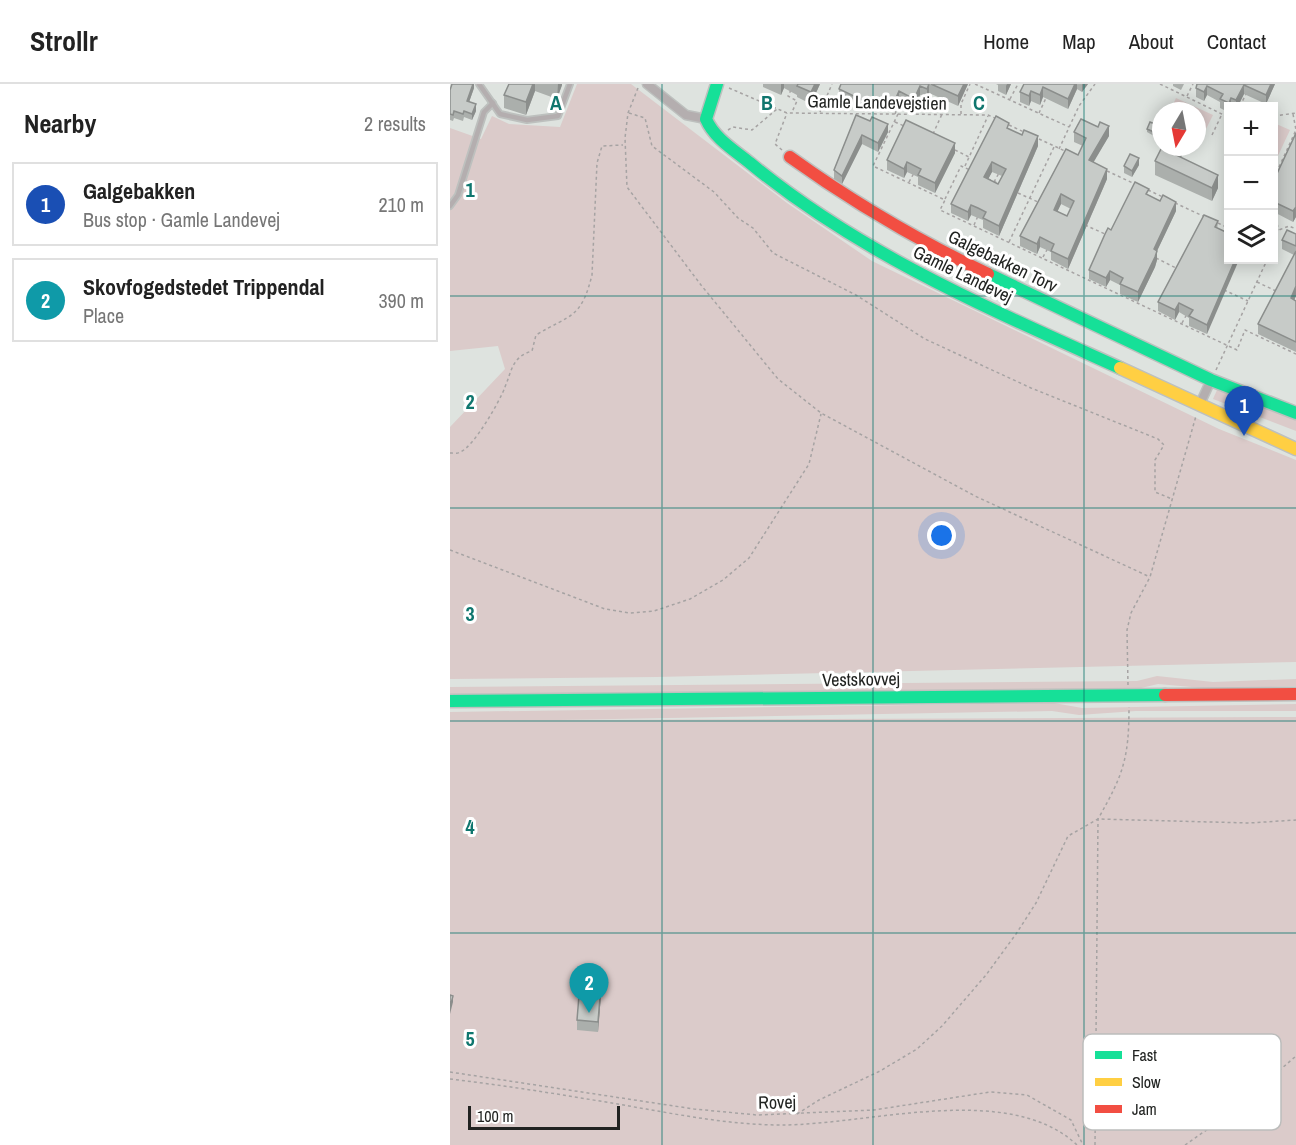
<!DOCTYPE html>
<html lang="en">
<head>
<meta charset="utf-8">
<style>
	body { margin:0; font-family:"Archivo Narrow",sans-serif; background:#f2f2f2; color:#222 }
	.controls { position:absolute; right:18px; top:18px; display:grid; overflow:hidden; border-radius:0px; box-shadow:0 3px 15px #0003 }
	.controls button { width:54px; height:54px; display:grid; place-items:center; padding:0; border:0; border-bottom:2px solid #e0e0e0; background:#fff; color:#222; font:30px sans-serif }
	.compass { position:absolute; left:702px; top:18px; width:54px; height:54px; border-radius:50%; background:#fff; box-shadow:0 3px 15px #0003; rotate:190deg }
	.scale { position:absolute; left:18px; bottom:15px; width:152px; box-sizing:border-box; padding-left:6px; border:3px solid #212321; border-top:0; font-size:16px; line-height:21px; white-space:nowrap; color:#212321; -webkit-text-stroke:4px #fff; paint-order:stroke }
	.you { position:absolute; left:492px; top:452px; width:21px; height:21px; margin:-15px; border:4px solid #fff; border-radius:50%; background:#1a73e8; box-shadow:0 0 0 9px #1a73e833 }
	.badge { display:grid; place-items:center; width:39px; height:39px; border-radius:50%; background:#7c3aed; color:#fff; font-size:20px; font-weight:700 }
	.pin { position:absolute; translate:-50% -50px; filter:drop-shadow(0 2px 3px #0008) }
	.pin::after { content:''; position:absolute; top:32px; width:21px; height:18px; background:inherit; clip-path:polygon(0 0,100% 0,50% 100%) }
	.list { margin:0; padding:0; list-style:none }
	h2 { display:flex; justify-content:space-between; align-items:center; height:78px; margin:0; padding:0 24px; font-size:26px }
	h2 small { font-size:20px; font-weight:400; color:#767676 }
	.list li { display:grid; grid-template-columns:39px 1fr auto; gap:18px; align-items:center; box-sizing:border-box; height:84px; margin:0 12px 12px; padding:0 12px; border:2px solid #e0e0e0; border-radius:0px }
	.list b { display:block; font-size:22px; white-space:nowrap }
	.list p { margin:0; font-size:20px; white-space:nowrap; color:#767676 }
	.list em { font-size:20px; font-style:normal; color:#767676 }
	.icon { flex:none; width:33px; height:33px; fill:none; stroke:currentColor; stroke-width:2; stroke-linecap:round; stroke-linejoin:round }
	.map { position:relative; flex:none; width:846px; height:1061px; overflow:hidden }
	header { display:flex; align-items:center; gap:36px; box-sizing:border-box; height:84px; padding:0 30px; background:#fff; border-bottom:2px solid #e0e0e0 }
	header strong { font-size:28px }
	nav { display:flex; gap:33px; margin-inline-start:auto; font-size:21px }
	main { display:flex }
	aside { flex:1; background:#fff }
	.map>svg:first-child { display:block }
	.green { fill:#dbcbca }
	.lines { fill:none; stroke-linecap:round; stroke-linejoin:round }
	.lane-casing { stroke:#bdc0be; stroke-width:8 }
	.street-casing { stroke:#bdc0be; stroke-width:11 }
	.fast-casing { stroke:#bdc0be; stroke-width:15 }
	.slow-casing { stroke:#bdc0be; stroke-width:15 }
	.jam-casing { stroke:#bdc0be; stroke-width:15 }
	.path { stroke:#a6a3a3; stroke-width:1.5; stroke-dasharray:3 3; stroke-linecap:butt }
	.lane { stroke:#b4aeaf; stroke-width:4.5 }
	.street { stroke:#b4aeaf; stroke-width:8 }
	.fast { stroke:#16e098; stroke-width:12 }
	.slow { stroke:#ffcf43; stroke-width:12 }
	.jam { stroke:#f24e42; stroke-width:12 }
	.wall { fill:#abafac; fill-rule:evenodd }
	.shaded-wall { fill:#8b8e8c }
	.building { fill:#c7cbc8; stroke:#8b8e8c; stroke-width:1.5; fill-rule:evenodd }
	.grid { fill:none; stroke:#0f766e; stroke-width:1.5; stroke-opacity:0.55 }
	.labels { text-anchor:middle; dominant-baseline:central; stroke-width:6; stroke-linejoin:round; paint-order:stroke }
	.street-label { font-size:18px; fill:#212321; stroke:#fff }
	.key { fill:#fff; stroke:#bcbdbc; stroke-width:1.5 }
	.key-label { font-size:16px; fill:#212321 }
	.grid-label { font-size:20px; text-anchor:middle; font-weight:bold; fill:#0f766e; stroke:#fff; stroke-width:6; stroke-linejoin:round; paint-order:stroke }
</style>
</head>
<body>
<header>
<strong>Strollr</strong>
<nav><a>Home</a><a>Map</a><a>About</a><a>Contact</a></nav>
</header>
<main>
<aside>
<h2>Nearby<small>2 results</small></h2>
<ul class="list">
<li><span class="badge" style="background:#1a4fb4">1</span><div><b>Galgebakken</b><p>Bus stop · Gamle Landevej</p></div><em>210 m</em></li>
<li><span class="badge" style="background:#0f9aa8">2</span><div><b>Skovfogedstedet Trippendal</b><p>Place</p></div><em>390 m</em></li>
</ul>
</aside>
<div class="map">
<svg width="846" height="1061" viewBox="0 0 846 1061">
	<rect width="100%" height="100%" fill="#dee3df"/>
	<g class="green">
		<polygon points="127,0 181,0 337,119 422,177 769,345 846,376 846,578 206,593 0,595 0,343 55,285 48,262 0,267 0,44 31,55 42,32 59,40 110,43"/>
		<polygon points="726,14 763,31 755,47 747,43 747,27 720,27"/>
		<polygon points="824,39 840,46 826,76 824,75"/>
		<polygon points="767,306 846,336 846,347 763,315"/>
		<polygon points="707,592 763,598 846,595 846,602 764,605 708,600 687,605 0,610 0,603 687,597"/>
		<polygon points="604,619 632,624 846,620 846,627 686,627 629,631 602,627 109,636 846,633 846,1061 0,1061 0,628"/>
	</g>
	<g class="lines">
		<g class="lane-casing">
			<g id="lane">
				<polyline points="29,0 50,30 77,36 108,32 120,0"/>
				<polyline points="0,122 8,111 34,28 43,19"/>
			</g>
		</g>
		<g class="street-casing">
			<g id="street">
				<polyline points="197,0 236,31 256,35"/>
				<polyline points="750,320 761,296"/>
			</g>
		</g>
		<g class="fast-casing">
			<g id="fast">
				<path d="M267,0L256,35C264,54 284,66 300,79C410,170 542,226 670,284"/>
				<polyline points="538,190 761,296 846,329"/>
				<polyline points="0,617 715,611"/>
			</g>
		</g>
		<g class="slow-casing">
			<polyline id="slow" points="670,284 846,365"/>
		</g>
		<g class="jam-casing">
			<g id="jam">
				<path d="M340,73C404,119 467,156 538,190"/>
				<polyline points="715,611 846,610"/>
			</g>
		</g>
		<g class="path">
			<polyline points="525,0 619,43"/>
			<polyline points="710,0 778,33"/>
			<polyline points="188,4 178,29 175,54 177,103 251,201 328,295 371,329 525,412 700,493"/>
			<polyline points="279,4 337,29 538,31 547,35"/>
			<polyline points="341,6 338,12 347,17 342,28"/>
			<polyline points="737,12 743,0"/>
			<polyline points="560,15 568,0"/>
			<polyline points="790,22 796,10"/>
			<polyline points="370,28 382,0"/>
			<polyline points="179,29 195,34 202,62 264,108 288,134 303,144 323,169 406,211 475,255 581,304 708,355 714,361 705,376 705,408 722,415"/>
			<polyline points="589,29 596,14"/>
			<polyline points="445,30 450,17"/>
			<polyline points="448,30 423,82 495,116 490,126 787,266 795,246 846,270"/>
			<polyline points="511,30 511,20 520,0"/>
			<polyline points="824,32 846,29"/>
			<polyline points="445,38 454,42"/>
			<polyline points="559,41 574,48"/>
			<polyline points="278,46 283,43 302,46 327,25"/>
			<polyline points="483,50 492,30"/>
			<polyline points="762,51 772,30"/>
			<polyline points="589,55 615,67"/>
			<polyline points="609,65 629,22 645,0"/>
			<polyline points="332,66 325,60 337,29"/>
			<polyline points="505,66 519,73"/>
			<polyline points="515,82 538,32"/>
			<polyline points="657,87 685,100"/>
			<polyline points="824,94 846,46 843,30"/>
			<polyline points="538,95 550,100"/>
			<polyline points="459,98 464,89"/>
			<polyline points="544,98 549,89"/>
			<polyline points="698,106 713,113"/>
			<polyline points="568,109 588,118"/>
			<polyline points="495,115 511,82 520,86"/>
			<polyline points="725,119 753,132"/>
			<polyline points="828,129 825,134 829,146"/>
			<polyline points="768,139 778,144"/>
			<polyline points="524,141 528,132"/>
			<polyline points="635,141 655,150"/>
			<polyline points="824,148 839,142 846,145"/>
			<polyline points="559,158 604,63"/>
			<polyline points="593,173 598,164"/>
			<polyline points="706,174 726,184"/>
			<polyline points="807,198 826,207"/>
			<polyline points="774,206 798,217"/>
			<polyline points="732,239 737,230"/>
			<polyline points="766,286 817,176"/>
			<path d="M0,369C3,369 7,370 10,368C23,364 50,317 55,303C62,286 62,273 82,267L86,251C121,230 131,235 142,191L147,79L152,62L173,61"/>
			<polyline points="0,466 155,525 180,529 204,527 240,515 273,496 299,474 359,380 371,330"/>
			<polyline points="678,601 677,546 681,529 700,493 746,332"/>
			<polyline points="0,988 244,1025 307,1031 424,1026 540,1008 577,1011 621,1036 633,1061"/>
			<path d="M0,995C60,1002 120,1012 179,1022C230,1031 281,1041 332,1041C418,1041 559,997 627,1061"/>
			<polyline points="347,1030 369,1016 430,987 467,965 492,942 536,891 566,850 586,819 618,752 648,735 799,739 846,736"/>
			<path d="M645,1061L648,735C673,691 679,675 679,623"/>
			<polyline points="735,1061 778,1031 846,972"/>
		</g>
		<use href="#lane" class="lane"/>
		<use href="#street" class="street"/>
		<use href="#fast" class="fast"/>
		<use href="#slow" class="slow"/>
		<use href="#jam" class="jam"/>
	</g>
	<g class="wall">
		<polygon points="24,0 24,4 19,18 26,27 22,36 14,33 13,37 4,34 3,37 0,36 0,6"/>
		<polygon points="59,0 112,0 112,1 107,15 85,7 76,31 54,24 54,11"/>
		<polygon points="313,0 370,0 361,20 347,13 347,11 334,4 331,11 313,3"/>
		<polygon points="391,0 518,0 508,22 479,9 477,14 470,11 464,24 449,17 445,26 412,26 389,15 389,5"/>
		<polygon points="546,0 561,0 556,11 548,7 548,1"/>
		<polygon points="574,0 638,0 632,8 627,5 618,25 593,13 590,21 581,17 579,22 570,18 570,8"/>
		<polygon points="723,0 734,0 731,6 723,2"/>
		<polygon points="747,0 825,0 816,20 794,10 788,22 778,22 778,28 770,24 770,18 757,11 754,17 746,13 746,4"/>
		<polygon points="406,31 438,48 428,68 412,60 392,100 384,95 384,86"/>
		<path d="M559,45L588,62L549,152L533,144V136L528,134L521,131L518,137L501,129V120ZM542,88L552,92L548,100L538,95Z"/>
		<polygon points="697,45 707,45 704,52 697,48"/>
		<path d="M624,48L659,52L643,78L657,95L618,185L601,176V168L590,163L587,170L570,162V152L628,71L633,62L624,58ZM611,120L621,125L617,132L607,127Z"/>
		<polygon points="846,49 846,133 843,138 824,128 824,96"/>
		<polygon points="505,69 485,109 468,101 468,93 457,88 454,94 437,86 437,76"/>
		<polygon points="731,73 768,104 762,117 705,91 705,77"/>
		<polygon points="689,81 682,93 674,89 674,82"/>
		<polygon points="699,111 726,127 707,167 707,176 705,183 688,218 670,210 670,201 660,196 656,203 639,195 639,186"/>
		<polygon points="768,137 757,250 739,242 739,234 729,228 725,236 708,227 708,218"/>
		<polygon points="846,150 846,212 844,216 846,217 846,268 808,250 808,240 844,171 832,165 832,156"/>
		<polygon points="151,911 148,948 127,946 127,936"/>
	</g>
	<g class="shaded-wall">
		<polygon points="23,0 24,0 24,4 17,24 17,17"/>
		<polygon points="83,0 85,0 85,7 76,31 76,18"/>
		<polygon points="108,0 112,0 112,1 107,15"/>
		<polygon points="331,0 334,0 334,4 331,11"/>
		<polygon points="365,0 370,0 361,20 361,8"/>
		<polygon points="479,0 479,9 477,14 477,5"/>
		<polygon points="514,0 518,0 508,22 508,12"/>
		<polygon points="557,0 561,0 556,11 556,2"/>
		<polygon points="625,0 627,0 627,5 618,25 618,15"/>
		<polygon points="632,0 638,0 632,8"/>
		<polygon points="821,0 825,0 816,20 816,11"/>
		<polygon points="794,1 794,10 788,22 786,22 786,16"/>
		<polygon points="470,2 470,11 464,24 464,15"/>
		<polygon points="757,2 757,11 754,17 754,8"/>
		<polygon points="593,3 593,13 590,21 590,11"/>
		<polygon points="449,7 449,17 445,26 445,16"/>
		<polygon points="581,7 581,17 579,22 579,12"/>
		<polygon points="781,14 781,22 779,22 779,19"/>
		<polygon points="26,20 26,27 22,36 22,30"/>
		<polygon points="438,40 438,48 428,68 428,59"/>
		<polygon points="659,42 659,52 639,86 639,76"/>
		<polygon points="412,51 412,60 392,100 392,92"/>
		<polygon points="588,52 588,62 549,152 549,142"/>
		<polygon points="505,59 505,69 485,109 485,99"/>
		<polygon points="730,63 736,63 726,84 726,71"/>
		<polygon points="689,74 689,81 682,93 682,87"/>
		<polygon points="457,78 457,88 454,94 454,85"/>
		<polygon points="542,78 542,88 534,103 534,93"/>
		<polygon points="657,85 657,95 618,185 618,175"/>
		<polygon points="768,91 768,104 762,117 762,104"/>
		<polygon points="611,110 611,120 604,135 604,126"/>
		<polygon points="726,118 726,127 707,167 707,176 705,183 688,218 688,208 704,165"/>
		<polygon points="521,121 521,131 518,137 518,128"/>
		<polygon points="846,122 846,133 843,138 843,127"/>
		<polygon points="590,153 590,163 587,170 587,160"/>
		<polygon points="785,176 789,176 757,250 757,241"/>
		<polygon points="660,187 660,196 656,203 656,194"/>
		<polygon points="846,202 846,212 841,223 841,214"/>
		<polygon points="729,219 729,228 725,236 725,226"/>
		<polygon points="151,901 151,911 148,948 148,938"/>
		<polygon points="3,912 3,918 0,930 0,923"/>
	</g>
	<g class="building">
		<polygon points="2,0 23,0 17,17 26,20 22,30 14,27 13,30 4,27 3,31 0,30 0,6"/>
		<polygon points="59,0 83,0 76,18 54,11"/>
		<polygon points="348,0 365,0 361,8 347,2"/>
		<polygon points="391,0 479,0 477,5 470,2 464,15 449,7 445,16 412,16 389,5"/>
		<polygon points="481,0 514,0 508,12"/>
		<polygon points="574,0 625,0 618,15 593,3 590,11 581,7 579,12 570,8"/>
		<polygon points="747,0 821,0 816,11 794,1 786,16 781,14 779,19 770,15 773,10 757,2 754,8 746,4"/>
		<polygon points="406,31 420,37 422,33 438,40 428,59 412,51 392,92 384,86"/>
		<path d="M546,32L559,39L557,44L572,51L574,46L588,52L549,142L533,134L536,128L528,124L521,121L518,128L501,120ZM542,78L556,85L548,100L534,93Z"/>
		<path d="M631,35L648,43L650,38L659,42L639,76L657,85L618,175L601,167L604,160L590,153L587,160L570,152L616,65L628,71L636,54L624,48ZM611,110L624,117L617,132L604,126Z"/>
		<polygon points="456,36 505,59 485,99 468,91 471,85 457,78 454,85 437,76"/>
		<polygon points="700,38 707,41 704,48 697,45"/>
		<polygon points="846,49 846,123 843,127 824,118 824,96"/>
		<polygon points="712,63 730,63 726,71 768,91 762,104 705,77"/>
		<polygon points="680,70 689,74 682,87 674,82"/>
		<polygon points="685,98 699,105 696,110 710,117 713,111 726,118 704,165 707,167 705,173 688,208 670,200 673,194 660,187 656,194 639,186 655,150 658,144 661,146"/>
		<polygon points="754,131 768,137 765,143 778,149 778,176 785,176 757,241 739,232 743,226 729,219 725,226 708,218"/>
		<polygon points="837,146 846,150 846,162 832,156"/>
		<polygon points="846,167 846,202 841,214 846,217 846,258 808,240"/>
		<polygon points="130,899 151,901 148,938 127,936"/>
		<polygon points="0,911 3,912 0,923"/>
	</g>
	<path class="grid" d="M212,0V1061M423,0V1061M634,0V1061M0,212H846M0,424H846M0,637H846M0,849H846"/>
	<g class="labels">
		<g class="street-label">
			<text transform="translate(427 18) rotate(1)">Gamle Landevejstien</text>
			<text transform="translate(553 177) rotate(26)">Galgebakken Torv</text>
			<text transform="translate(513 190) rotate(26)">Gamle Landevej</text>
			<text transform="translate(411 595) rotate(-1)">Vestskovvej</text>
			<text transform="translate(327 1018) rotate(-1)">Rovej</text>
		</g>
	</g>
	<rect x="633" y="950" width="198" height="96" rx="9" class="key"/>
	<rect x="645" y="967" width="27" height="8" fill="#16e098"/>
	<rect x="645" y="994" width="27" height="8" fill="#ffcf43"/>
	<rect x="645" y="1021" width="27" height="8" fill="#f24e42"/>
	<g class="key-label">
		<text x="682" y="977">Fast</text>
		<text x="682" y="1004">Slow</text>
		<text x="682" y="1031">Jam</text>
	</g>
	<g class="grid-label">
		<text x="106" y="26">A</text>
		<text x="317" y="26">B</text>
		<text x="529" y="26">C</text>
		<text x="20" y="113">1</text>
		<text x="20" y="325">2</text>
		<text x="20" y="537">3</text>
		<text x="20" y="750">4</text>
		<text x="20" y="962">5</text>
	</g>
</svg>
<div class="controls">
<button>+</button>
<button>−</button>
<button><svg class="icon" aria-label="layers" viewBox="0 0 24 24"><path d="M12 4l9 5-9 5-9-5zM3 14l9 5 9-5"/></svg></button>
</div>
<svg class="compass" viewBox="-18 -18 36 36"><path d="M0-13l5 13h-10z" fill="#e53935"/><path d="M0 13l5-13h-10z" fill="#767676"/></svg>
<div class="scale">100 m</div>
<div class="you"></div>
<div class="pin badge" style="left:794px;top:352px;background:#1a4fb4">1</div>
<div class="pin badge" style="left:139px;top:929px;background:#0f9aa8">2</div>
</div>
</main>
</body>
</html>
